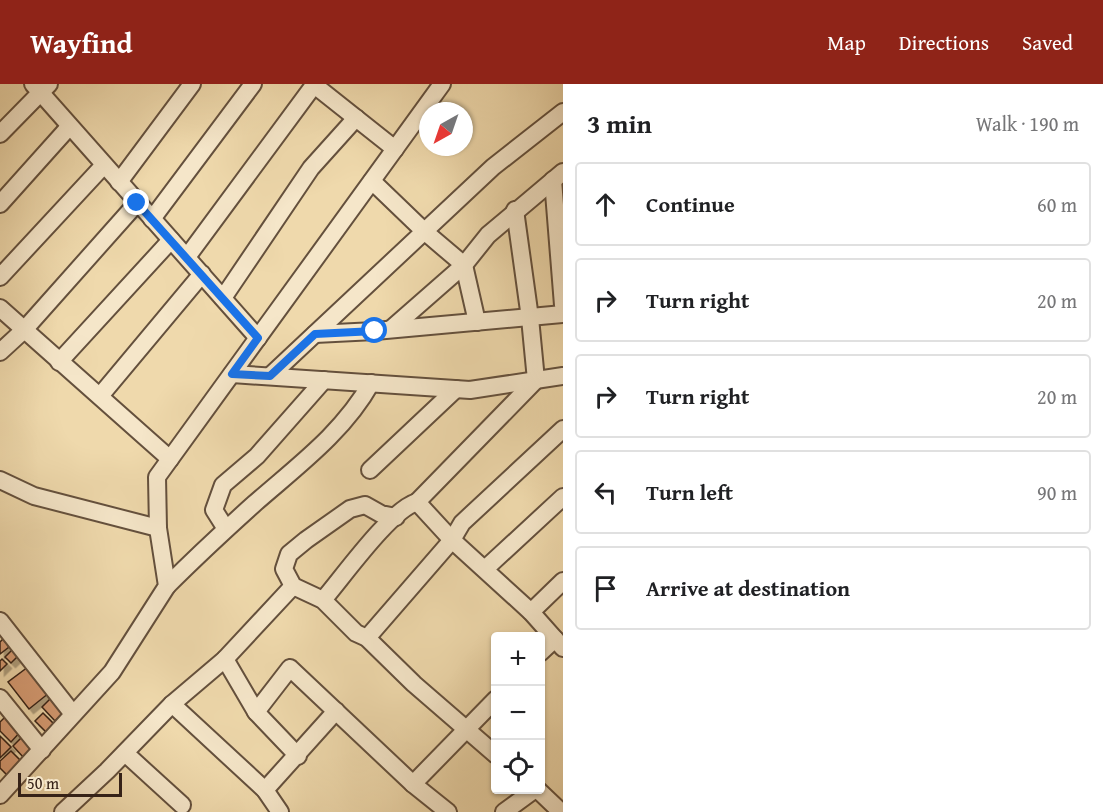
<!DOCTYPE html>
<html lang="en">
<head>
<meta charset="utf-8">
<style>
	body { margin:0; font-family:"Gentium Book Plus",serif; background:#f6f6f6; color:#202124 }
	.controls { position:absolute; right:18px; bottom:18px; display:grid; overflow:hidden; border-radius:6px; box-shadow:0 2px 4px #0004 }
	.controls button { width:54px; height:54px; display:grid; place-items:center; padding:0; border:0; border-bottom:2px solid #e0e0e0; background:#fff; color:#202124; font:30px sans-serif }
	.compass { position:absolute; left:419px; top:18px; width:54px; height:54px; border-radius:50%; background:#fff; box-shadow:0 2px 4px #0004; rotate:220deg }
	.scale { position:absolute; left:18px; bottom:15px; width:104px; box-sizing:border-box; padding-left:6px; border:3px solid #362218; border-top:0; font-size:16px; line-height:21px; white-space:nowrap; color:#362218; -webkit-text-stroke:4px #f5e6c9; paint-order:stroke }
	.stop { position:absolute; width:18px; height:18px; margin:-14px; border:4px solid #1a73e8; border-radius:50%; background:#fff }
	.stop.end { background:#1a73e8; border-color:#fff; box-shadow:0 2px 6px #0008 }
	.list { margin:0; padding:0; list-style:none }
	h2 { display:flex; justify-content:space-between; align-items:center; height:78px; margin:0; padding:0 24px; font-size:26px }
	h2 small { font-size:20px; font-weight:400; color:#757577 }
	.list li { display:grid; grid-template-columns:39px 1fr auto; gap:18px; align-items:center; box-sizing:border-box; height:84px; margin:0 12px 12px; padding:0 12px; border:2px solid #e0e0e0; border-radius:6px }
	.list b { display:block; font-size:22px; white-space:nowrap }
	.list em { font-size:20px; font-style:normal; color:#757577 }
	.icon { flex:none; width:33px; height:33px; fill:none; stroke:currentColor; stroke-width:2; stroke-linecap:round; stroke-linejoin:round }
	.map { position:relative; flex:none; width:563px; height:728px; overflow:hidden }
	header { display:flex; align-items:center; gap:36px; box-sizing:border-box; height:84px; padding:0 30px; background:#8f2418; color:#fff }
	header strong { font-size:28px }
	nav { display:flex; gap:33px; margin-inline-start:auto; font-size:21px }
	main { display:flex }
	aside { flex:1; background:#fff }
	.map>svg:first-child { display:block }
	.building { fill:#d89d75; stroke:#362218; stroke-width:1.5; filter:url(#shadow) }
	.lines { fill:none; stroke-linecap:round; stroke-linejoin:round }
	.street-casing { stroke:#64503d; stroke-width:20 }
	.street { stroke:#f5e6c9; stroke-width:16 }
	.route { stroke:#1a73e8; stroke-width:8 }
</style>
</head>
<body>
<header>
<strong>Wayfind</strong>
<nav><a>Map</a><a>Directions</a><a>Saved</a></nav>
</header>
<main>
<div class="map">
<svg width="563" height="728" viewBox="0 0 563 728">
	<defs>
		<filter id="shadow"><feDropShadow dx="4.5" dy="4.5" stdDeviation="0" flood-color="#0004"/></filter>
	</defs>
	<rect width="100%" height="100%" fill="#efd9ac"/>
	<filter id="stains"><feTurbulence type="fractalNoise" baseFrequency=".00333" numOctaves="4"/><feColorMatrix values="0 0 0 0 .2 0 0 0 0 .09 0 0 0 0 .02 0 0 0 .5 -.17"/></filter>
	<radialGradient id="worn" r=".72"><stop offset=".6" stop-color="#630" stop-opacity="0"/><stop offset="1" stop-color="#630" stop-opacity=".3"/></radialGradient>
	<g class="building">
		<polygon points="3,555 9,563 0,570 0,558"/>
		<polygon points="16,562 22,568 11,579 5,573"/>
		<polygon points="2,575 7,580 0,587 0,577"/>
		<polygon points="28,583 49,609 29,625 8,598"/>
		<polygon points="52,613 65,626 55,637 42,623"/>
		<polygon points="43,629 54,640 46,648 35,637"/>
		<polygon points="7,631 22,646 11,658 0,647 0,638"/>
		<polygon points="24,651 35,663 24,674 13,662"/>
		<polygon points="0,652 11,663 0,674"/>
		<polygon points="11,667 21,677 7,691 0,684 0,677"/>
	</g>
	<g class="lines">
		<g class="street-casing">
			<g id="street">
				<polyline points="33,0 258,254"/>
				<polyline points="313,0 395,65"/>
				<polyline points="0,50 49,0"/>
				<polyline points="553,96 563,221"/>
				<polyline points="372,97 424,147 464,181 477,238"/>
				<polyline points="119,98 192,0"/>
				<polyline points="0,120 69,43"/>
				<polyline points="515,126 530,234 536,296 417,418 452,456 531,528 563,564"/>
				<polyline points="152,135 253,0"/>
				<polyline points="187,173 314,1"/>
				<polyline points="0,193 104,81"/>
				<polyline points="223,214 311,84 356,34"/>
				<polyline points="0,224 170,375"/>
				<polyline points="391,245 464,181 488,151 563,88"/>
				<polyline points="315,250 375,247 563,230"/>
				<polyline points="0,268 24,246 137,119"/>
				<polyline points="59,278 171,156"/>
				<polyline points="232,290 470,306 563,292"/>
				<polyline points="270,292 493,83 563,28"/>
				<polyline points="100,312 202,190"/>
				<polyline points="370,386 456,305"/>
				<polyline points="0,396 34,412 158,444"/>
				<polyline points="396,433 381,430 365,421 350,425 306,456 289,470 284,485 293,502 323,516 356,549 367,554 414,600 496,671"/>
				<polyline points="226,445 214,426 223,401 257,372 324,296"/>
				<polyline points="485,485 563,413"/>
				<path d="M167,502C195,474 224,447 254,420C296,383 343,349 371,299"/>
				<path d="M323,516C343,493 390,426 417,418"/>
				<polyline points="531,528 563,497"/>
				<polyline points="0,537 73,630"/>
				<polyline points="367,554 452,456 462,439 563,345"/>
				<polyline points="540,569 555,555"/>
				<polyline points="225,575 293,502"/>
				<polyline points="0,614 42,666"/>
				<polyline points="172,620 265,706 280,728"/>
				<polyline points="256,628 298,672"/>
				<polyline points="125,669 182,721"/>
				<polyline points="413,700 448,728"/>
				<polyline points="265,706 336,627"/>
				<polyline points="538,706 561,728"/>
				<polyline points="0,711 112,588 167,502 158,444 157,393 442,0"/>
				<polyline points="63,728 107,687 172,620 225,575 256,628 290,584 413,700 496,615"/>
				<polyline points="504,728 534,706"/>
			</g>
		</g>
		<use href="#street" class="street"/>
	</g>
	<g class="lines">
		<polyline class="route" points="137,119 258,254 232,290 270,292 315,250 375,247"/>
	</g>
	<rect width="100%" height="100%" filter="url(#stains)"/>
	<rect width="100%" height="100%" fill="url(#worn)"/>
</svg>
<div class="controls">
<button>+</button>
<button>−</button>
<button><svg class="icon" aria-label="locate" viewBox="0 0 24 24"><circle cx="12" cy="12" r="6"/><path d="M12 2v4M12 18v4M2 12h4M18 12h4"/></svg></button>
</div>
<svg class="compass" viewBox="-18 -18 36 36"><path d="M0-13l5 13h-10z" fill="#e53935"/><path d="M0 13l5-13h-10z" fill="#757577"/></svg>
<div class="scale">50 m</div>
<div class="stop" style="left:375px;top:247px"></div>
<div class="stop end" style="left:137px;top:119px"></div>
</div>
<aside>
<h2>3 min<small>Walk · 190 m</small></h2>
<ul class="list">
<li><svg class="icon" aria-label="ahead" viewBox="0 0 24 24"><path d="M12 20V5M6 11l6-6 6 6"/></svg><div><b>Continue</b></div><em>60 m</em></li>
<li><svg class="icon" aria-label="right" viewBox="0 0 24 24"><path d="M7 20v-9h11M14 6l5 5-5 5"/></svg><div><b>Turn right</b></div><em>20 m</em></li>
<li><svg class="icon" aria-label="right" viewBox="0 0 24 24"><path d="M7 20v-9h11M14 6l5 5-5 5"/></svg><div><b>Turn right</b></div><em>20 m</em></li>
<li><svg class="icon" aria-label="left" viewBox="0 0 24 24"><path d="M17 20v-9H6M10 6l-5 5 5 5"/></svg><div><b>Turn left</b></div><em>90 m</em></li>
<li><svg class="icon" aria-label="arrive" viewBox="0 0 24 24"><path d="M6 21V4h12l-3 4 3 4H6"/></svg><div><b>Arrive at destination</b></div></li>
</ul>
</aside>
</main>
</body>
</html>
